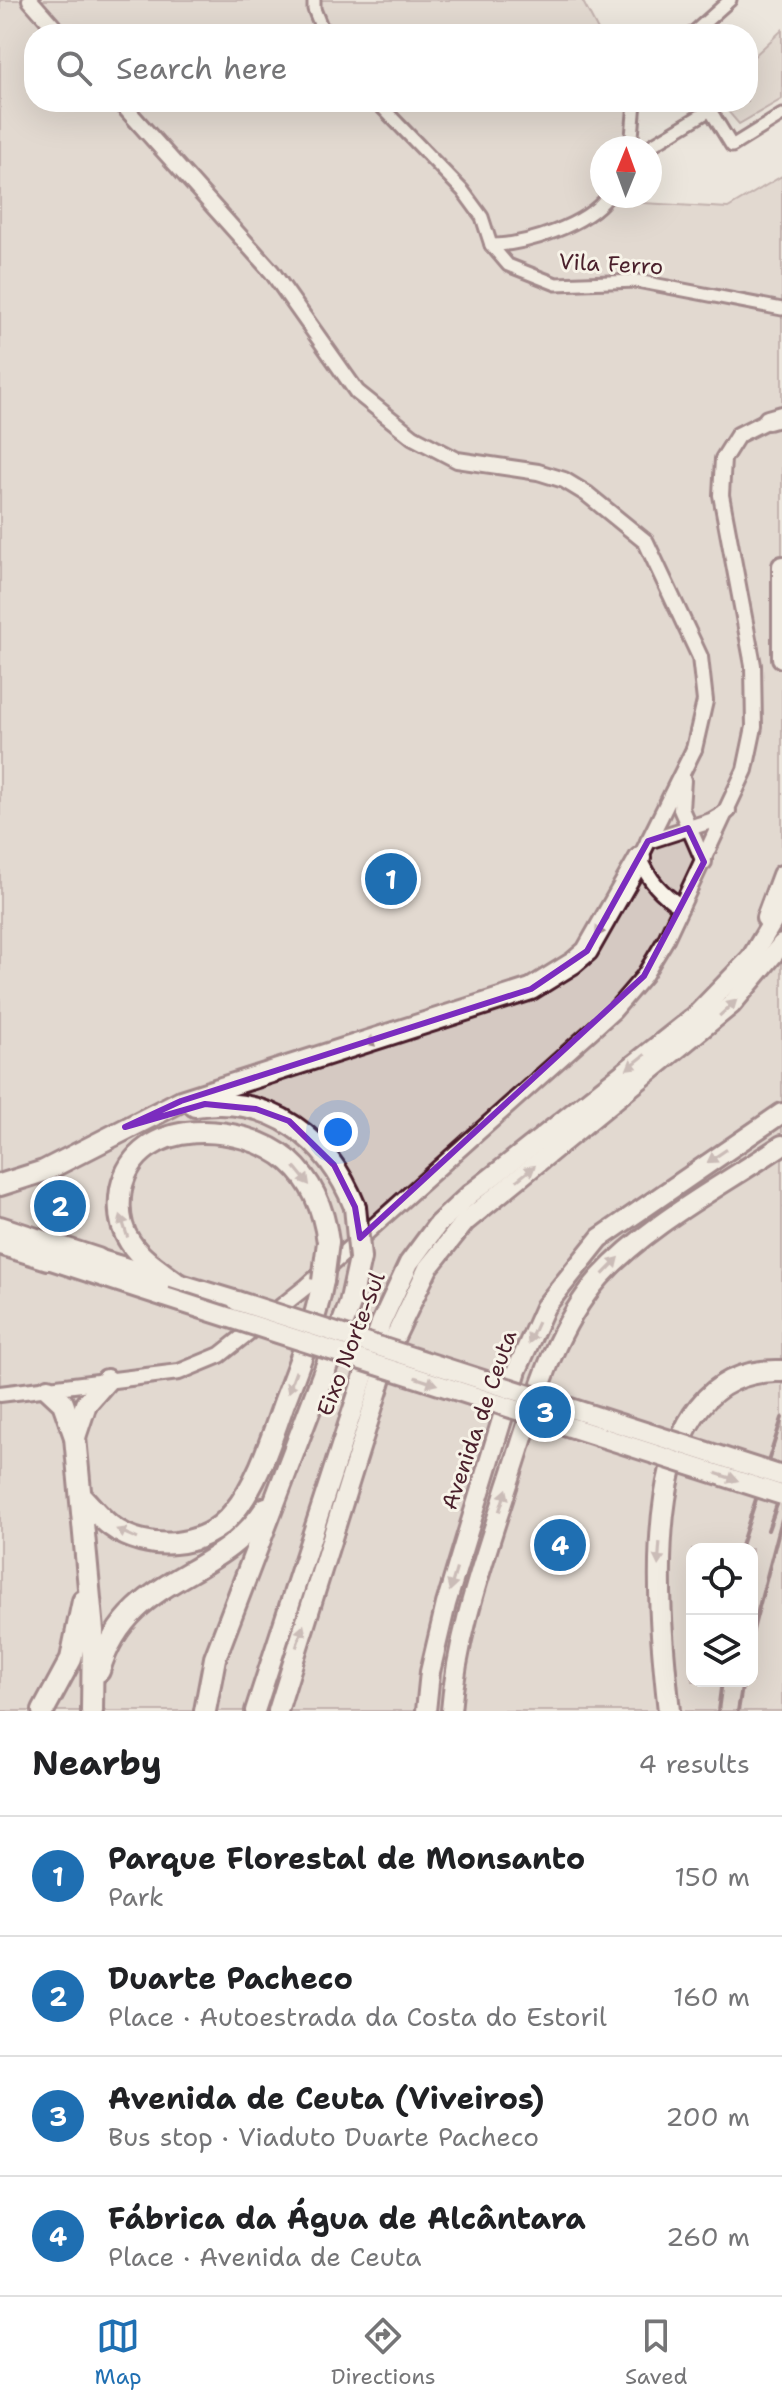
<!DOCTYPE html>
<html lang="en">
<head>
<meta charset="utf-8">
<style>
	body { margin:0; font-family:"Shantell Sans",sans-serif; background:#f6f6f6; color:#202124 }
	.controls { position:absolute; right:24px; bottom:24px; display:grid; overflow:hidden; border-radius:16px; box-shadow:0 8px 32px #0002 }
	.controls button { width:72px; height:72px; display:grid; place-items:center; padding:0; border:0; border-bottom:2px solid #e0e0e0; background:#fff; color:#202124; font:40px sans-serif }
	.compass { position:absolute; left:590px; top:136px; width:72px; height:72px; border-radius:50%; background:#fff; box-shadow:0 8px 32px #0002; rotate:1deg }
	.you { position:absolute; left:338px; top:1132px; width:28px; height:28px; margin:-20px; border:6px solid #fff; border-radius:50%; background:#1a73e8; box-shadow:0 0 0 12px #1a73e833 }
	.badge { display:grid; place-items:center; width:52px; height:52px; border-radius:50%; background:#1f6fb2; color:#fff; font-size:26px; font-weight:700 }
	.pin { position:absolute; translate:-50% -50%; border:4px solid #fff; box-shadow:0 2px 8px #0006 }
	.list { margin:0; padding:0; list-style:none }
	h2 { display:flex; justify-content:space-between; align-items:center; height:104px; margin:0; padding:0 32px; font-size:34px }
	h2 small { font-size:26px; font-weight:400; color:#757577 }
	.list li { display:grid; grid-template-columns:52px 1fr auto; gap:24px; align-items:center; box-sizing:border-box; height:120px; padding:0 32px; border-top:2px solid #e0e0e0 }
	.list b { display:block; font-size:30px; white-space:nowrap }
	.list p { margin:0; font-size:26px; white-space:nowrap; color:#757577 }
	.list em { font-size:26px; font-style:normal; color:#757577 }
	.icon { flex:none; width:44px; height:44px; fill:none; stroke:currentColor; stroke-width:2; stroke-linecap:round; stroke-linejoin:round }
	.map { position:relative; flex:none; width:782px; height:1711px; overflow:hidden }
	.search { position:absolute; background:#fff; box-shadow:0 8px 32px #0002; left:24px; right:24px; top:24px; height:88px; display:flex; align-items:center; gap:20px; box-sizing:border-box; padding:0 28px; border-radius:32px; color:#757577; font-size:30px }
	.sheet { height:584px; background:#fff }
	nav { display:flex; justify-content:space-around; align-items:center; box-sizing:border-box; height:112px; border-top:2px solid #e0e0e0; background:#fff; font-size:22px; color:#757577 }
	nav a { display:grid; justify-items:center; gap:4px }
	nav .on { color:#1f6fb2 }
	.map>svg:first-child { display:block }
	.green { fill:#d5c9c2; stroke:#907476; stroke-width:2; fill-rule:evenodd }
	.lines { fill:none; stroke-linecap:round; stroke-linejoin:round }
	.minor-casing { stroke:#4a1f2b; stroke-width:17 }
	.tertiary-casing { stroke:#4a1f2b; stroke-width:20 }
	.secondary-casing { stroke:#4a1f2b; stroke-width:20 }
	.trunk-casing { stroke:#4a1f2b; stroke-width:24 }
	.motorway-casing { stroke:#4a1f2b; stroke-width:26 }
	.minor { stroke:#f7f3e8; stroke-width:11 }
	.tertiary { stroke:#f7f3e8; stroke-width:14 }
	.secondary { stroke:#f7f3e8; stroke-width:14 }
	.trunk { stroke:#f7f3e8; stroke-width:18 }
	.motorway { stroke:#f7f3e8; stroke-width:20 }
	.rail { stroke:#4a1f2b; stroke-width:4 }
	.trunk-bridge-casing { stroke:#4a1f2b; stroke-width:24; stroke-linecap:butt }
	.motorway-bridge-casing { stroke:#4a1f2b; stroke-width:26; stroke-linecap:butt }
	.trunk-bridge { stroke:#f7f3e8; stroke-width:18 }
	.motorway-bridge { stroke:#f7f3e8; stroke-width:20 }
	.oneway { fill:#a0898a }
	.marked { fill:none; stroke:#7b2cbf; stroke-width:6; stroke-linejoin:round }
	.labels { text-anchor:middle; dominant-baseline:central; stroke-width:6; stroke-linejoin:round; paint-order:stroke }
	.street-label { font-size:22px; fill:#4a1f2b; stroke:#f7f3e8 }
</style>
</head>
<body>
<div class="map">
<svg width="782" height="1711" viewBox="0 0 782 1711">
	<rect width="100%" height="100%" fill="#ece6dd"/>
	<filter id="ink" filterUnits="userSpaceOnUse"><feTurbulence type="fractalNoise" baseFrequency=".0125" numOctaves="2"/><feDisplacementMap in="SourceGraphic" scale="16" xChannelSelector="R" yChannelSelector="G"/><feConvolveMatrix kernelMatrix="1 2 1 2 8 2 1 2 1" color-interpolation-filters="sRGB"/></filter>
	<g filter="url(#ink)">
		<g class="green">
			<path d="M0,0H582L600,34H34V102H631V148H602V196L609,201L728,208L782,176V1711H0ZM692,1549H752V1681H692Z"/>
			<polygon points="782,30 782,99 739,124 720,102 748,102 748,62"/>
		</g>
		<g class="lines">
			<g class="minor-casing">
				<g id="minor">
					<polyline points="314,0 314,9 324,34"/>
					<polyline points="692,34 730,0"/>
					<polyline points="377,102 463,191 482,217 491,245 508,265 556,284 637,281 782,309"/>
					<polyline points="631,148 635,102"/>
					<polyline points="647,148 710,110 732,146 782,115"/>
					<path d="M491,245C526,245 587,225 608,196"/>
				</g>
			</g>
			<g class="tertiary-casing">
				<g id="tertiary">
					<polyline points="30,0 60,34"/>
					<polyline points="120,102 272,272 357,392 413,437 457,460 538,472 564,480 587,494 646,542 700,657 705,701 694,749"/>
				</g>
			</g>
			<g class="secondary-casing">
				<g id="secondary">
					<polyline points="683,780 681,809 704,862"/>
					<polyline points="648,841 711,821 728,811"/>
					<path d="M681,907C661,893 649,881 640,858L694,749"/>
					<polyline points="0,1394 179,1372 220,1355 307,1286 614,1011 644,976 665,941 745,770 754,727 753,665 721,495 723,459 738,435 768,420"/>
				</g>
			</g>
			<g class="trunk-casing">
				<g id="trunk">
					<polyline points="768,420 782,416"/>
					<polyline points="782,566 782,658"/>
					<polyline points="766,918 782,875"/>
					<polyline points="48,1259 165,1297"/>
					<polyline points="98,1259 237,1301"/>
					<polyline points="255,1711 381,1323 409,1263 438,1224 469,1195 694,1017 751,958 782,906"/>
					<polyline points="278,1711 394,1339 428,1268 465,1222 731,1005 782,944"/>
					<polyline points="426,1711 430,1672 446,1604 517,1370 545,1307 600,1238 782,1113"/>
					<path d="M451,1711C457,1633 484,1561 507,1487C531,1416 549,1335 600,1277C649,1223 722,1186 782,1145"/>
				</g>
			</g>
			<g class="motorway-casing">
				<g id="motorway">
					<path d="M195,1106C272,1094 328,1139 355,1207"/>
					<polyline points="0,1185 44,1171 181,1101 531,989 573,963 587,951 640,858"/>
					<polyline points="0,1227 98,1259"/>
					<polyline points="0,1244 48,1259"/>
					<path d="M175,1282C159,1270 141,1259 130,1242C119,1226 118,1208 121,1189C137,1114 243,1122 289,1161C313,1182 324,1211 328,1242"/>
					<polyline points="48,1389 63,1403 75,1437 93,1631 92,1711"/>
					<polyline points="75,1437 86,1404 107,1380"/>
					<path d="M81,1496C91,1506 100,1518 111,1526C147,1553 204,1549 233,1513C258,1483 271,1440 284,1403C299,1364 315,1323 323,1281"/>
					<path d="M99,1671C128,1573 218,1582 266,1508"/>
					<polyline points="43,1711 71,1659 83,1601"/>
					<polyline points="205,1711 215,1658 350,1304 360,1258"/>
					<path d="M669,1711C659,1616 629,1365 782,1371"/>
				</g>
			</g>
			<use href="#minor" class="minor"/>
			<use href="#tertiary" class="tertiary"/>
			<use href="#secondary" class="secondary"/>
			<use href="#trunk" class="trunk"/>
			<use href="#motorway" class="motorway"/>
			<g class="rail">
				<polyline points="768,1530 782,1490"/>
				<polyline points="740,1549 782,1418"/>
				<polyline points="752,1634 782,1519"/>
				<polyline points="718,1711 722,1681"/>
				<polyline points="738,1711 743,1681"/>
			</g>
			<g class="trunk-bridge-casing">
				<g id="trunk-bridge">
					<polyline points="165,1297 782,1495"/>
					<polyline points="237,1301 782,1476"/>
				</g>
			</g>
			<g class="motorway-bridge-casing">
				<g id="motorway-bridge">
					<polyline points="355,1207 360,1258"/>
					<polyline points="323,1281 328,1242"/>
				</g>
			</g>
			<use href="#trunk-bridge" class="trunk-bridge"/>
			<use href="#motorway-bridge" class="motorway-bridge"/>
		</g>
		<defs><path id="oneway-solid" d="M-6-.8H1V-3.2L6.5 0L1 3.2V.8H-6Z" transform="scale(2)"/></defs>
		<g class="oneway">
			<use href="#oneway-solid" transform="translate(602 927) rotate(123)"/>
			<use href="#oneway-solid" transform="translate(728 1008) rotate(-43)"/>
			<use href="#oneway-solid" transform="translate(376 1040) rotate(162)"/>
			<use href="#oneway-solid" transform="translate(636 1062) rotate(142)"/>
			<use href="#oneway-solid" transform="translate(717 1156) rotate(146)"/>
			<use href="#oneway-solid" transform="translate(526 1173) rotate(-39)"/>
			<use href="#oneway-solid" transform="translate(302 1176) rotate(51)"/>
			<use href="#oneway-solid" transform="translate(124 1226) rotate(-108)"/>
			<use href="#oneway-solid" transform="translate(611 1266) rotate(-46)"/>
			<use href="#oneway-solid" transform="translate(533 1333) rotate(114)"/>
			<use href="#oneway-solid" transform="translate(426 1381) rotate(18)"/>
			<use href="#oneway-solid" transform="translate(292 1382) rotate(110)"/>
			<use href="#oneway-solid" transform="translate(727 1477) rotate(18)"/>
			<use href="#oneway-solid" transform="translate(503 1500) rotate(-72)"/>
			<use href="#oneway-solid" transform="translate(127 1534) rotate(-156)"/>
			<use href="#oneway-solid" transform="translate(659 1554) rotate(94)"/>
			<use href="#oneway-solid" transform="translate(453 1580) rotate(107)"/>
			<use href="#oneway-solid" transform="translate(300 1636) rotate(-72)"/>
		</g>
	</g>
	<path d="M0 0H782V1711H0ZM688,828L704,862L644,976L360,1238L355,1207L334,1165L289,1121L256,1109L205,1104L125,1127L181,1101L531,989L587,951L648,841Z" fill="#ece6dd" fill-opacity=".55" fill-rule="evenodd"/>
	<path class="marked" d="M688,828L704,862L644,976L360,1238L355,1207L334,1165L289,1121L256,1109L205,1104L125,1127L181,1101L531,989L587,951L648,841Z"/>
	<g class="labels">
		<g class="street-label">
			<text transform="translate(611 264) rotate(3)">Vila Ferro</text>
			<text transform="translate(351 1344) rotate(-69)">Eixo Norte-Sul</text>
			<text transform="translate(479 1420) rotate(-71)">Avenida de Ceuta</text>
		</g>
	</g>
</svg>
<div class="controls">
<button><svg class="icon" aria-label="locate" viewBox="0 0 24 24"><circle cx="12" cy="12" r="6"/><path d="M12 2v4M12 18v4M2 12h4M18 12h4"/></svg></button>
<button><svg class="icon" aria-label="layers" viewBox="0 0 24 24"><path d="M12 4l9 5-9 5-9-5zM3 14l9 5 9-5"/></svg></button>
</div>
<svg class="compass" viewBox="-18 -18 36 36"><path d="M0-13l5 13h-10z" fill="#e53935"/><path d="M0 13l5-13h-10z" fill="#757577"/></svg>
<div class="you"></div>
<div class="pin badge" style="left:391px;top:879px">1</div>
<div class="pin badge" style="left:60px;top:1206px">2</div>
<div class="pin badge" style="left:545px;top:1412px">3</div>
<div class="pin badge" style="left:560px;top:1545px">4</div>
<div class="search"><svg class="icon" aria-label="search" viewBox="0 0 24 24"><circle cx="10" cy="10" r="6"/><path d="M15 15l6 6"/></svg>Search here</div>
</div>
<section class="sheet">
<h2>Nearby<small>4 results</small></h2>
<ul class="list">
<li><span class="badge">1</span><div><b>Parque Florestal de Monsanto</b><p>Park</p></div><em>150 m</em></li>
<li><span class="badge">2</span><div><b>Duarte Pacheco</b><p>Place · Autoestrada da Costa do Estoril</p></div><em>160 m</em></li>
<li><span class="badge">3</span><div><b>Avenida de Ceuta (Viveiros)</b><p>Bus stop · Viaduto Duarte Pacheco</p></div><em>200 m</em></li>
<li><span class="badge">4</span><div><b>Fábrica da Água de Alcântara</b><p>Place · Avenida de Ceuta</p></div><em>260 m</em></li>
</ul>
</section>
<nav>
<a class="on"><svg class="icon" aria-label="map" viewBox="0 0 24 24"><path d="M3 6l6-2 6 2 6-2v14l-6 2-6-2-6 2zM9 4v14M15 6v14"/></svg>Map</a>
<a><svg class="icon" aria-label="directions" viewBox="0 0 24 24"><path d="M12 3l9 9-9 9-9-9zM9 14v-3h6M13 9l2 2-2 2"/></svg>Directions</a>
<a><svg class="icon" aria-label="saved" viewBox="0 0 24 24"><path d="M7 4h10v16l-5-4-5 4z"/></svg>Saved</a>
</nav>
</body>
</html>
